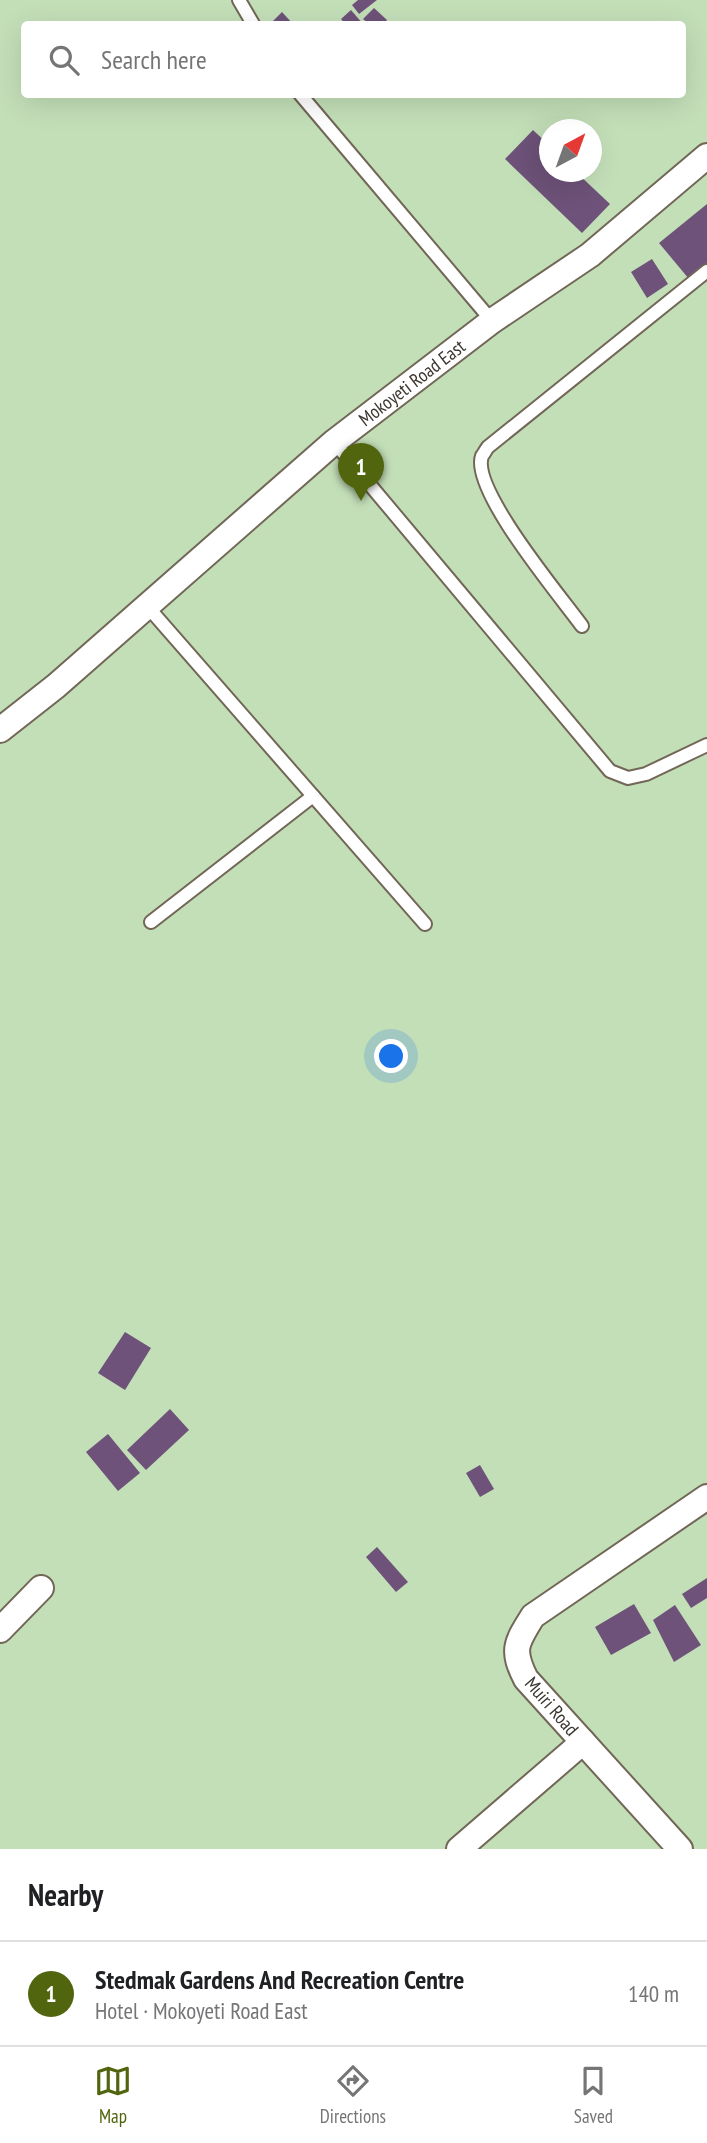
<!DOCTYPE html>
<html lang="en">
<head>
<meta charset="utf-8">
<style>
	body { margin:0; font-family:"PT Sans Narrow",sans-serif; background:#f6f6f6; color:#202124 }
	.compass { position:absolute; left:539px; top:119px; width:63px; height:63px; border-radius:50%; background:#fff; box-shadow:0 7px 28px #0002; rotate:41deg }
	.you { position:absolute; left:392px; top:1057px; width:24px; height:24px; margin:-18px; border:5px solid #fff; border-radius:50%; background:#1a73e8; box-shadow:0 0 0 10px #1a73e833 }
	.badge { display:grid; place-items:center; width:46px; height:46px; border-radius:50%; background:#51650f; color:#fff; font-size:23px; font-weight:700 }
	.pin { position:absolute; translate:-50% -58px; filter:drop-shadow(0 2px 4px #0008) }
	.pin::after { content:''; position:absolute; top:37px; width:24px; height:21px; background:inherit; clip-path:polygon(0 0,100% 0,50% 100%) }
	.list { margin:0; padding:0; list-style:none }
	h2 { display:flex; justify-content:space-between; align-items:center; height:91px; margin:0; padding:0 28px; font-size:30px }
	h2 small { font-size:23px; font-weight:400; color:#757577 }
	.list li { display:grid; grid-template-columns:46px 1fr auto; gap:21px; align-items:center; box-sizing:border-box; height:105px; padding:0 28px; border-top:2px solid #e0e0e0 }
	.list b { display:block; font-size:26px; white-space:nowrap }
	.list p { margin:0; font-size:23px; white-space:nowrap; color:#757577 }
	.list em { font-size:23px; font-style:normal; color:#757577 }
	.icon { flex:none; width:38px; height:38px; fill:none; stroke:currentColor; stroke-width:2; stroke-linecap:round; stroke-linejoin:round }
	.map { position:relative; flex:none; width:707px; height:1849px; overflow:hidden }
	.search { position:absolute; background:#fff; box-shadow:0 7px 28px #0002; left:21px; right:21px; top:21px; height:77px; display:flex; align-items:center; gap:18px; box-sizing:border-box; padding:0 24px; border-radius:7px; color:#757577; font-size:26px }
	.sheet { height:196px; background:#fff }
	nav { display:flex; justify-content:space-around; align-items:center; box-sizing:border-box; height:98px; border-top:2px solid #e0e0e0; background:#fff; font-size:19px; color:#757577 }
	nav a { display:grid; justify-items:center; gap:4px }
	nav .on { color:#51650f }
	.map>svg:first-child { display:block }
	.green { fill:#c3dfb8; fill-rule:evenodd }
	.building { fill:#6e5279 }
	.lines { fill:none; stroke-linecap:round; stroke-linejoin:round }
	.service-casing { stroke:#726657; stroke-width:16 }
	.minor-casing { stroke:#726657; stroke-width:28 }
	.service { stroke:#fff; stroke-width:12 }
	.minor { stroke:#fff; stroke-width:24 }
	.labels { text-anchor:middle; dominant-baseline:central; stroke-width:7; stroke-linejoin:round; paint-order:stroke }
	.street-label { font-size:19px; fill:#3b362f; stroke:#fff }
</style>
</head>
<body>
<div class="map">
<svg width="707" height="1849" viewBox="0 0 707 1849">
	<rect width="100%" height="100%" fill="#f1e3d2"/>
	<path class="green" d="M0,0H707V1849H0ZM24,24H682V94H24ZM550,130H592V172H550Z"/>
	<g class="building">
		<polygon points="358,0 377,0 359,14 352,5"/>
		<polygon points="374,8 387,20 383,24 369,24 363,19"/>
		<polygon points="351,10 363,24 345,24 341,19"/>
		<polygon points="282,12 293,24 271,23"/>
		<polygon points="533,130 550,146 550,172 576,172 610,204 582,233 505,159"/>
		<polygon points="707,204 707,264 689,279 659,243"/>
		<polygon points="652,259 668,284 647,298 631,272"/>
		<polygon points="125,1332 151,1348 125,1390 98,1373"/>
		<polygon points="170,1409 189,1430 146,1470 127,1450"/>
		<polygon points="108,1434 140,1473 118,1491 86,1452"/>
		<polygon points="480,1465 494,1489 480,1497 466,1473"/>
		<polygon points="377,1547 408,1582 396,1592 366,1557"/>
		<polygon points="707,1578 707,1598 691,1608 682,1594"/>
		<polygon points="634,1604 651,1633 611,1655 595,1627"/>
		<polygon points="675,1605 701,1645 674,1662 653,1620"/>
	</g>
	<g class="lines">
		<g class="service-casing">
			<g id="service">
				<polyline points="239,0 253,24"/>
				<polyline points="300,94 492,321"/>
				<polyline points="334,442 610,771 628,778 646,774 707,745"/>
				<polyline points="147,606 425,924"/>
				<path d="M582,626C561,597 470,489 482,456C483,455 487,448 488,447L707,271"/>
				<polyline points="151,922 313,796"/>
			</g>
		</g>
		<g class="minor-casing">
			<g id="minor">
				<path id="s1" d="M0,730L56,686L334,442L492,321L590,255L707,156"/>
				<polyline points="0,1630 41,1588"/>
				<polyline points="459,1849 583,1742"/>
				<path d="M680,1849L526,1679C511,1650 516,1643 533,1616L707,1497"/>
			</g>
		</g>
		<use href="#service" class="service"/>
		<use href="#minor" class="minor"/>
	</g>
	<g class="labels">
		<g class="street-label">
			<text stroke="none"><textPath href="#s1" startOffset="539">Mokoyeti Road East</textPath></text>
			<text transform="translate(552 1706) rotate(49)">Muiri Road</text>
		</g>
	</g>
</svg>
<svg class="compass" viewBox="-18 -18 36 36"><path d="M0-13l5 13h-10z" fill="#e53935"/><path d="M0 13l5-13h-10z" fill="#757577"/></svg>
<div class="you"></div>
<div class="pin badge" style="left:361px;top:501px">1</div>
<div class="search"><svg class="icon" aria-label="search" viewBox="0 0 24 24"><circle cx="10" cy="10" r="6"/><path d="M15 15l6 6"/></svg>Search here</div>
</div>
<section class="sheet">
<h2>Nearby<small></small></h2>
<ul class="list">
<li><span class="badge">1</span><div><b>Stedmak Gardens And Recreation Centre</b><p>Hotel · Mokoyeti Road East</p></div><em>140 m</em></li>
</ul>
</section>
<nav>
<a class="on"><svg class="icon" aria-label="map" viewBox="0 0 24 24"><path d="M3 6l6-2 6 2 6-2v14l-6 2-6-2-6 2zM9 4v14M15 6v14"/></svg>Map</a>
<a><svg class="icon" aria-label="directions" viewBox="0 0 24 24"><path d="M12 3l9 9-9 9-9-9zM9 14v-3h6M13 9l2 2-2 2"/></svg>Directions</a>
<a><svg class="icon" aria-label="saved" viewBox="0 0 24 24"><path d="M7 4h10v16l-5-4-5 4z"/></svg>Saved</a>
</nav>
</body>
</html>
